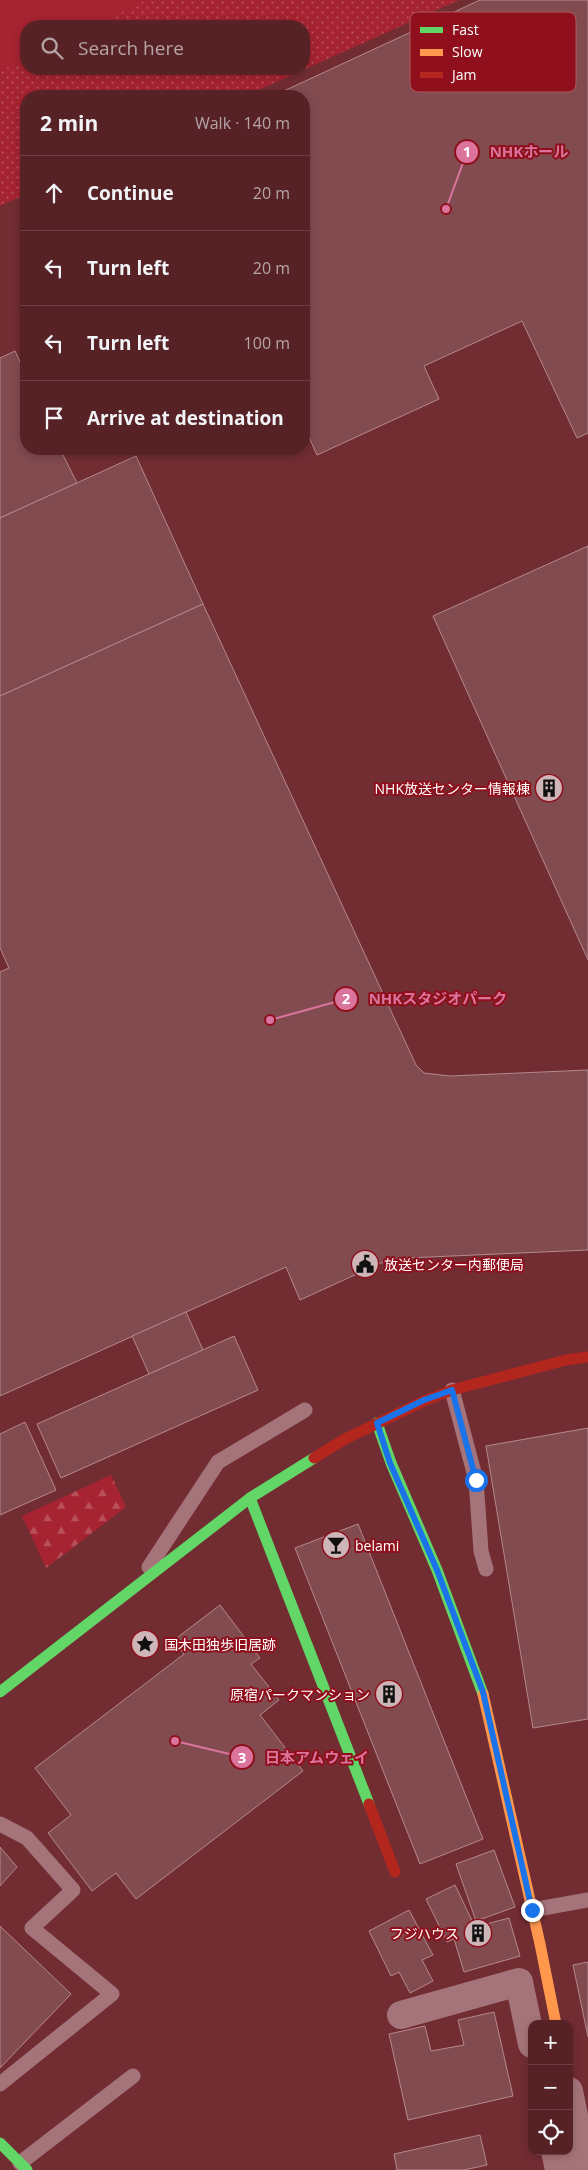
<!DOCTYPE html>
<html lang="en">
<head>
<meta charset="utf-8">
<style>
	body { margin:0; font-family:"Open Sans","Noto Sans JP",sans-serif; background:#5f2f32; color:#f1f3f6 }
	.controls { position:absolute; right:15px; bottom:15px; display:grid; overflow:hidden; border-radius:10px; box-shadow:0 2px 8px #0003 }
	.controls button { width:45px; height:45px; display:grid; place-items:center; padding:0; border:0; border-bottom:1px solid #6c3f43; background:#562226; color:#f1f3f6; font:25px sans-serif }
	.stop { position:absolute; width:15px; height:15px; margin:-11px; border:4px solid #1a73e8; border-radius:50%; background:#fff }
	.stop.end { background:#1a73e8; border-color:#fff; box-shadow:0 1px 5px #0008 }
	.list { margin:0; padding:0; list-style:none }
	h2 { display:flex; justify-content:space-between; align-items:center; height:65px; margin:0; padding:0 20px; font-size:21px }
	h2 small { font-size:16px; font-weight:400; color:#b6a4a7 }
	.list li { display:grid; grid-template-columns:32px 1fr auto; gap:15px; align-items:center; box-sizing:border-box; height:75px; padding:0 20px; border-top:1px solid #6c3f43 }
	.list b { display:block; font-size:19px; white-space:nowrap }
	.list em { font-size:16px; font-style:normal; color:#b6a4a7 }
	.icon { flex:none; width:28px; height:28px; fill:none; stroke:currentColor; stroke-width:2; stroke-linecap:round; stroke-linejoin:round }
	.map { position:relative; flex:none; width:588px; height:2170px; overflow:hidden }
	.search { position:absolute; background:#562226; box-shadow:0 2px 8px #0003; left:20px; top:20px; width:290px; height:55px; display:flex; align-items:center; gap:12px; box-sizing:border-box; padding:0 18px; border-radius:20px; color:#b6a4a7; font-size:19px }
	.panel { position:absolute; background:#562226; box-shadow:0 2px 8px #0003; left:20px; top:90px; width:290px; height:365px; border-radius:20px }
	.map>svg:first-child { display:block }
	.forest { fill:url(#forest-firs) }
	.park { fill:url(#park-dots); fill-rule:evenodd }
	.pitch { fill:#a62331 }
	.building { fill:#824b50; stroke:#b4898d }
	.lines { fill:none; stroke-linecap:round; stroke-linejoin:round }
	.lane { stroke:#a5747a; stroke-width:15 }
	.street { stroke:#a5747a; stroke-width:28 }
	.fast { stroke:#63d668; stroke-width:11 }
	.slow { stroke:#ff974d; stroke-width:11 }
	.jam { stroke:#b3261e; stroke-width:11 }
	.route { stroke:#1a73e8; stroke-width:6 }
	.labels { text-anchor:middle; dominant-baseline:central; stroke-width:4; stroke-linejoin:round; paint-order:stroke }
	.poi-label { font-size:14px; fill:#fff; stroke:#8f101c; text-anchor:end }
	.key { fill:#8f101c; stroke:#b15860; stroke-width:1 }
	.key-label { font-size:14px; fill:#fff }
	.leader { fill:none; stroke:#da749d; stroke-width:2 }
	.callout-dot { fill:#da749d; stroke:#8f101c; stroke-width:2 }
	.mark-label { font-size:15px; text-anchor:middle; font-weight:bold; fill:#fff }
	.callout-label { font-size:15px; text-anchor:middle; font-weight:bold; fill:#da749d; stroke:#8f101c; stroke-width:4; stroke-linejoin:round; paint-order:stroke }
</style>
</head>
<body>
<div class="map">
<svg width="588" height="2170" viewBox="0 0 588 2170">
	<defs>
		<pattern id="forest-firs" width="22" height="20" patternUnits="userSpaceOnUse" patternTransform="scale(1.25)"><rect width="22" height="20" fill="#a62331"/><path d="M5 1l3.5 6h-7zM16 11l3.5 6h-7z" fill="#b84f5a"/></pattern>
		<pattern id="park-dots" width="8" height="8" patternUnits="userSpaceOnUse" patternTransform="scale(1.25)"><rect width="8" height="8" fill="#a62331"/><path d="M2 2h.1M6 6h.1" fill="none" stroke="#b84f5a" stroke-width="1.8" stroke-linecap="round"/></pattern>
	</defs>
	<rect width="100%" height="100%" fill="#722d33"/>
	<polygon class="forest" points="111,1475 126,1507 46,1568 22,1516"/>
	<path class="park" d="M0,0H459L245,96H26V194L0,206ZM26,26H304V69H26Z"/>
	<polygon class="pitch" points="0,0 147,0 92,26 26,26 26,58 0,71"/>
	<g class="building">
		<polygon points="480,0 588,0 588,433 577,438 522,321 424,366 439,399 317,455 304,426 304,96 273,96"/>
		<polygon points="15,351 26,375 26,449 60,449 77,483 0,518 0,358"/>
		<polygon points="136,456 203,604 0,696 0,518"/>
		<polygon points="588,546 588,960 433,616"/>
		<polygon points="203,604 416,1065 424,1073 450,1076 588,1070 588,1250 407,1258 393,1260 381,1263 300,1300 286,1267 0,1396 0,972 9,968 0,948 0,696"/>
		<polygon points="186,1312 203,1350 149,1374 132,1336"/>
		<polygon points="234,1336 258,1390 61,1478 37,1424"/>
		<polygon points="25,1422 56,1490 0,1515 0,1434"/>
		<polygon points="588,1428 588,1719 533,1728 486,1446"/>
		<polygon points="358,1524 483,1839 420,1864 295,1548"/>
		<polygon points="220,1605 260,1658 251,1664 279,1700 260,1715 303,1771 136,1899 116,1873 92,1891 48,1833 71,1815 35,1768 184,1654 174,1640"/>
		<polygon points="0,1847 17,1867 0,1886"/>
		<polygon points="494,1850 515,1907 476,1921 456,1864"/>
		<polygon points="455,1885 475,1927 509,1918 520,1956 464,1972 454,1939 447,1942 426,1899"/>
		<polygon points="409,1910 433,1955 422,1960 433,1981 410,1993 399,1972 391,1976 369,1931"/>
		<polygon points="0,1926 71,1994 0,2068"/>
		<polygon points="588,1962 588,2037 573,1965"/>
		<polygon points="494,2012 513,2096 408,2120 389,2034 425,2026 431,2051 464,2045 458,2020"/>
		<polygon points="480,2135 487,2165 464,2170 397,2170 394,2154"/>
	</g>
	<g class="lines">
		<g class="lane">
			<polyline points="452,1390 476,1480 481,1551 486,1569"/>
			<polyline points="149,1567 218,1462 305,1410"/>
			<polyline points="0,1824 27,1838 73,1890 32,1928 112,1994 0,2084"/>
			<polyline points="532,1910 588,1900"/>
			<polyline points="20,2163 133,2076"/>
		</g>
		<g class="street">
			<polyline points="401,2015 519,1982 532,2044"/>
			<polyline points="569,2091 585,2170"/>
			<polyline points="555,2151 559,2170"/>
		</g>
		<g class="fast">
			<polyline points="377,1423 391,1463 437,1570 483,1694"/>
			<polyline points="250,1498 369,1804"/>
			<polyline points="0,1692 250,1498 314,1458"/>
			<polyline points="0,2143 27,2170"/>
		</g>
		<polyline class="slow" points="483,1694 540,1944 556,2024"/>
		<g class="jam">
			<polyline points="314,1458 345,1439 424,1401 452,1390 566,1360 588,1357"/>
			<polyline points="369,1804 395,1872"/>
		</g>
	</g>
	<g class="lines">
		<polyline class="route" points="476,1480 452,1390 424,1400 377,1423 390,1463 437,1570 483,1692 532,1910"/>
	</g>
	<defs>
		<g id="building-disc" transform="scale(1.4375)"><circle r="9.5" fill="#ceb6b8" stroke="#8f101c"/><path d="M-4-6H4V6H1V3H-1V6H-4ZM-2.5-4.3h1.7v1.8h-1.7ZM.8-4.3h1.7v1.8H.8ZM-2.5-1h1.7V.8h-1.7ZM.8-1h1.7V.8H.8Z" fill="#111"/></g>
		<g id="civic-disc" transform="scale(1.4375)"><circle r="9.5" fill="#ceb6b8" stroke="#8f101c"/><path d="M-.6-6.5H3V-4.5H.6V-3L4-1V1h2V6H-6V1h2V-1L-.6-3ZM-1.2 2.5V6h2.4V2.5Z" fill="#111"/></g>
		<g id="bar-disc" transform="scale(1.4375)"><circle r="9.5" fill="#ceb6b8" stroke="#8f101c"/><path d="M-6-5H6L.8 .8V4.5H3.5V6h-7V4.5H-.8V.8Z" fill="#111"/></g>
		<g id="sight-disc" transform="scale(1.4375)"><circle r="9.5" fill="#ceb6b8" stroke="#8f101c"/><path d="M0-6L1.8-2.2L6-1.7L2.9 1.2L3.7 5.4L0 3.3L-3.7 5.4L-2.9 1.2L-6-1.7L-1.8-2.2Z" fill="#111"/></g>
	</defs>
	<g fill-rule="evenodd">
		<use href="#building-disc" x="549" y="788"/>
		<use href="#civic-disc" x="365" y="1264"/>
		<use href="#bar-disc" x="336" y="1545"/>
		<use href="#sight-disc" x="145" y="1644"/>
		<use href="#building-disc" x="389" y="1694"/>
		<use href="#building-disc" x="478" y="1933"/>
	</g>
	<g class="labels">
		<g class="poi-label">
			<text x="530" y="788">NHK放送センター情報棟</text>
			<text x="384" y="1264" text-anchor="start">放送センター内郵便局</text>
			<text x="355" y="1545" text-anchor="start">belami</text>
			<text x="164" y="1644" text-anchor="start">国木田独歩旧居跡</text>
			<text x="370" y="1694">原宿パークマンション</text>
			<text x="459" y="1933">フジハウス</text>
		</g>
	</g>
	<rect x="410" y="12" width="166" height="80" rx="8" class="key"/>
	<rect x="420" y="27" width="23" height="6" fill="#63d668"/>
	<rect x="420" y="49" width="23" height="7" fill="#ff974d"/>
	<rect x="420" y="72" width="23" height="6" fill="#b3261e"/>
	<g class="key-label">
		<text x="452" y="35">Fast</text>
		<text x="452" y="57">Slow</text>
		<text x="452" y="80">Jam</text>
	</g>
	<path class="leader" d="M446 209L467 152M270 1020L346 999M175 1741L242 1757"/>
	<g class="callout-dot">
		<circle cx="446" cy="209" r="5"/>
		<circle cx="270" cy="1020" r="5"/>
		<circle cx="175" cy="1741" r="5"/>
		<circle cx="467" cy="152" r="12"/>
		<circle cx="346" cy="999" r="12"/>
		<circle cx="242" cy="1757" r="12"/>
	</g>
	<g class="mark-label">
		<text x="467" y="157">1</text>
		<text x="346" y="1004">2</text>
		<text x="242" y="1763">3</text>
	</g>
	<g class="callout-label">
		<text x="529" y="157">NHKホール</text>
		<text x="438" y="1004">NHKスタジオパーク</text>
		<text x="317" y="1763">日本アムウェイ</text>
	</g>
</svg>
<div class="controls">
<button>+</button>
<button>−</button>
<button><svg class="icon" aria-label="locate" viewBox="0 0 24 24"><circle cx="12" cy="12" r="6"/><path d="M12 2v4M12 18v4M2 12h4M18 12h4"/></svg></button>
</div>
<div class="stop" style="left:476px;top:1480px"></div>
<div class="stop end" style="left:532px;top:1910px"></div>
<div class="search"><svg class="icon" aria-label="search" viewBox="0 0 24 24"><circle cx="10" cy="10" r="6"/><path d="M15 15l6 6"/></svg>Search here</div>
<section class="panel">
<h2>2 min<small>Walk · 140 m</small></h2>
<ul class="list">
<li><svg class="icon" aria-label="ahead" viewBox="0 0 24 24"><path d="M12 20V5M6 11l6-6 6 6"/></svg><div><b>Continue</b></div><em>20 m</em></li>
<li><svg class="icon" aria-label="left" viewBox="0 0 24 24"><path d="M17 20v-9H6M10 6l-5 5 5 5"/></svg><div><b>Turn left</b></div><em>20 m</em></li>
<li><svg class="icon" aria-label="left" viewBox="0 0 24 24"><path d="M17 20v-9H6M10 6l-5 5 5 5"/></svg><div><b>Turn left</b></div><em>100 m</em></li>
<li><svg class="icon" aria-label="arrive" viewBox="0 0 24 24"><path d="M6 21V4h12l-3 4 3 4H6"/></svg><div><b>Arrive at destination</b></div></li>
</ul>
</section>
</div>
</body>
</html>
